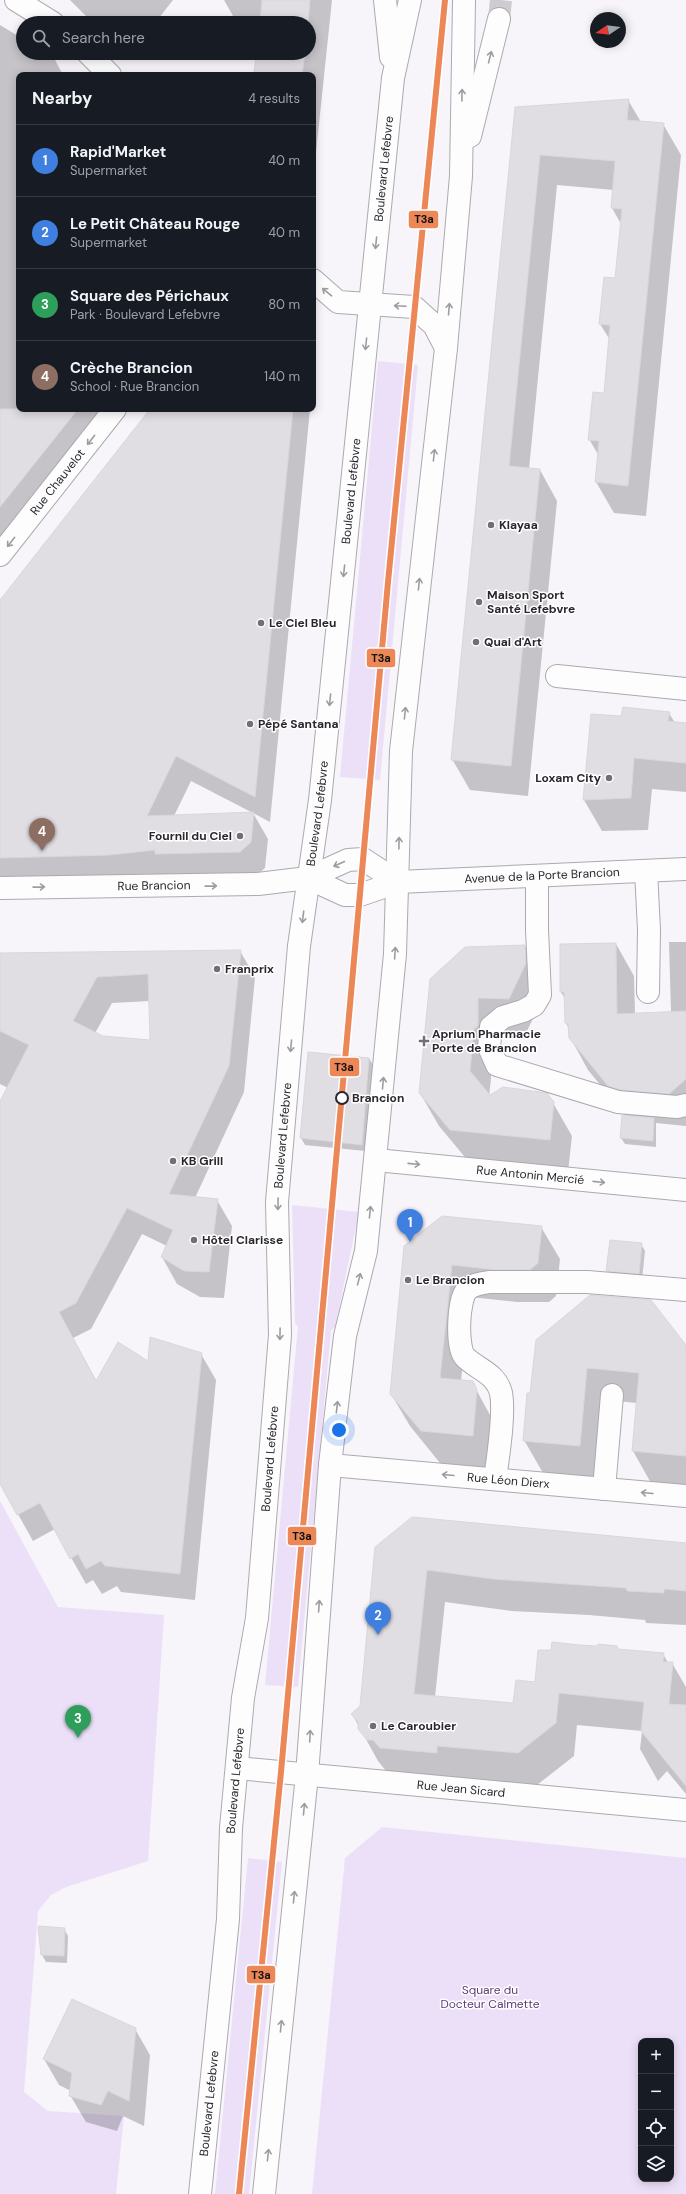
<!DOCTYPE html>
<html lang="en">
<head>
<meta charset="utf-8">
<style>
	body { margin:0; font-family:"DM Sans",sans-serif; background:#242831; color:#f1f3f6 }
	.controls { position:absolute; right:12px; bottom:12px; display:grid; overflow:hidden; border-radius:8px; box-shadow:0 2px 10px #0003 }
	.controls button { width:36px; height:36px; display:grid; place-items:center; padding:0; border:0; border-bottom:1px solid #363941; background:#171b24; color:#f1f3f6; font:20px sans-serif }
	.compass { position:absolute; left:590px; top:12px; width:36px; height:36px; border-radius:50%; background:#171b24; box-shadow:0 2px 10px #0003; rotate:257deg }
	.you { position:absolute; left:339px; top:1430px; width:14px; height:14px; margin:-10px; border:3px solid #fff; border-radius:50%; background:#1a73e8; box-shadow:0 0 0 6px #1a73e833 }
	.badge { display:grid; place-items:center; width:26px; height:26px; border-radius:50%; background:#7c3aed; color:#fff; font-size:13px; font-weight:700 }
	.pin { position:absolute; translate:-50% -33px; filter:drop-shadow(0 1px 2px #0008) }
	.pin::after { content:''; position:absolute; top:21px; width:14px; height:12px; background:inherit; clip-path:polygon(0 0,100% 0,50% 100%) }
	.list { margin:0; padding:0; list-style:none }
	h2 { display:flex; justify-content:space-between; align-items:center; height:52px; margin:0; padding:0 16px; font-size:17px }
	h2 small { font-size:13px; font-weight:400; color:#9ea1a6 }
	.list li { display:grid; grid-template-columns:26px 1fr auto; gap:12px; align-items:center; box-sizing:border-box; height:72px; padding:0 16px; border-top:1px solid #363941 }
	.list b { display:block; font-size:15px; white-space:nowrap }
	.list p { margin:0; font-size:13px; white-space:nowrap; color:#9ea1a6 }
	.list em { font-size:13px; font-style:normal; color:#9ea1a6 }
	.icon { flex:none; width:22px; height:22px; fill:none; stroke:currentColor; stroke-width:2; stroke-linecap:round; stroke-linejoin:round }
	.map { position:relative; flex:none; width:686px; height:2194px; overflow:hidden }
	.search { position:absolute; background:#171b24; box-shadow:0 2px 10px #0003; left:16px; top:16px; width:300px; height:44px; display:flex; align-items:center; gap:10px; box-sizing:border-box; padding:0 14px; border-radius:22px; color:#9ea1a6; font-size:15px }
	.panel { position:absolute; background:#171b24; box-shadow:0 2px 10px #0003; left:16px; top:72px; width:300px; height:340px; border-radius:8px }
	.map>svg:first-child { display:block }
	.green { fill:#ece0f8; fill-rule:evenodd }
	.shadow { fill:#0003; fill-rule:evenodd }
	.building { fill:#e0dde3; stroke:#d9d6dc; fill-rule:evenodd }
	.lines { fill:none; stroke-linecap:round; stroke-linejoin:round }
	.major-tunnel { stroke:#cecbd1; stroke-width:22; stroke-dasharray:22 11; stroke-linecap:butt }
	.minor-casing { stroke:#aca9af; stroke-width:24 }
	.major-casing { stroke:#aca9af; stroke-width:24 }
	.minor { stroke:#fefdfe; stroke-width:22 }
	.major { stroke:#fefdfe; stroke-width:22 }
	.tram-1-casing { stroke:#fff; stroke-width:9 }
	.tram-1 { stroke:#ec8757; stroke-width:6 }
	.oneway { stroke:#9e9ca0 }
	.poi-dot { fill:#716e75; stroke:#fff; stroke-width:1.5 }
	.stop-dot { fill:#fff; stroke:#29262d; stroke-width:2 }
	.labels { text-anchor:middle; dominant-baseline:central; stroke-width:3; stroke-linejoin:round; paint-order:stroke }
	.street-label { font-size:12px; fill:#29262d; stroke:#fff }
	.poi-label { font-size:12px; font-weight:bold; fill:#29262d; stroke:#fff; text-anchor:start }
	.stop-label { font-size:12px; font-weight:bold; fill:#29262d; stroke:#fff; text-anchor:start }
	.park-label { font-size:12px; fill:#5e3a7b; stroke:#fff }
	.line-badge { stroke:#fff; stroke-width:1.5 }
	.pale-badge-label { font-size:11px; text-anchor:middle; font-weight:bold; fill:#111 }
</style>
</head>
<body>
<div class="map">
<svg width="686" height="2194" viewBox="0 0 686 2194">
	<rect width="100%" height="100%" fill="#f7f4fa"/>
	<g class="green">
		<polygon points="378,361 418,365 380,780 340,777"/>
		<polygon points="292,1205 359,1212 335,1327 331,1330 298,1687 265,1685 298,1326 295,1324"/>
		<polygon points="0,1501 58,1607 164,1615 148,1861 66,1887 51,1895 38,1911 24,2092 48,2111 124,2116 116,2194 0,2194"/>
		<path d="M382,1827L686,1858V2194H312L345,1858ZM641,2041H671V2179H641Z"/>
		<polygon points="248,1858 282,1862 249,2194 215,2194"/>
	</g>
	<g class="shadow">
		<polygon points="70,0 173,0 155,23 93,23"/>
		<polygon points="224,0 332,0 313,181 313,75 255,75 258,53 309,53 309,23 261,23 258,19 233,16"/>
		<polygon points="0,25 23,39 23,53 45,53 54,58 63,75 19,75 19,409 109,409 0,547"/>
		<polygon points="122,53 133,53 128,59"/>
		<polygon points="628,100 641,122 663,124 681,155 646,516 614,513 596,482 599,456 589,439 605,394 610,340 600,324 616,279 621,224 612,208 614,190 557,185 529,469 540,470 557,501 528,796 470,790 452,759 516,108"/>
		<polygon points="313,340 316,348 313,374"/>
		<path d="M152,409H310L270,822L253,813L268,839L265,868L255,877L0,883V602ZM191,781L253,813L174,816Z"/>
		<polygon points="669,713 675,723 686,724 686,792 652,789 648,830 602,831 584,800"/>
		<polygon points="669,942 686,942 686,1126 656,1123 656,1147 625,1144 621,1138 626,1116 588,1070 570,1037 569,1029 566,1023 565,999 561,992 616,944 634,976 635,1014 671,1012"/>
		<polygon points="525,946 543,979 544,996 527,1031 496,1031 489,1097 553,1103 572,1136 568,1172 469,1162 439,1126 420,1093 465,948"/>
		<path d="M240,951L255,977L244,1092L195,1198L217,1200L232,1226L224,1298L200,1297L177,1284L162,1257L167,1246L142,1234L91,1329L73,1338L97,1382L149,1362L201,1354L216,1380L195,1600L121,1592L117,1586L102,1594L93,1580L86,1584L55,1529L33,1541L0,1482V1103L8,1088L0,1084V954ZM150,1001L151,1041L103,1037L95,1033L112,1003Z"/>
		<polygon points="369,1058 373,1065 365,1151 305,1145 301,1138"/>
		<polygon points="541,1227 560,1259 556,1296 549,1302 517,1302 470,1297 461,1381 472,1382 495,1424 492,1468 440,1463 410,1426 391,1394 405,1247"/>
		<polygon points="641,1244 645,1251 642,1280 611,1278 607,1271"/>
		<polygon points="537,1341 686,1347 686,1487 651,1483 633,1451 637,1403 605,1400 598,1478 543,1473 524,1440"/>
		<polygon points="376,1548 686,1552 686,1625 646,1623 645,1620 589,1615 512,1611 445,1602 435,1697 514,1704 536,1683 618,1650 663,1654 668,1663 672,1663 686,1687 686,1794 667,1771 658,1781 640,1749 642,1731 577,1725 574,1756 537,1785 387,1772 378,1761 352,1714 361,1706"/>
		<polygon points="40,1927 64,1929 68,1936 67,1963 46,1962 42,1955"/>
		<polygon points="135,2029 150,2055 144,2126 123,2116 117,2131 86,2122 70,2095 71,2091 59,2085 44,2059"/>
	</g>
	<g class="building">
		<polygon points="262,0 310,0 308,23 260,23"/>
		<polygon points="256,53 305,53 302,75 254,75"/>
		<polygon points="629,99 627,120 664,123 628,486 595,482 599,441 588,440 593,392 604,393 610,325 599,324 604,277 615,278 622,209 611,208 615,161 540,155 509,466 540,469 511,766 451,760 515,107"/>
		<polygon points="0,409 78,409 0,507"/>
		<polygon points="150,409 293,409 255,797 176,756 147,816 254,812 251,842 240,852 155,854 155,850 110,855 0,858 0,600"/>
		<polygon points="623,707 670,712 668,721 686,723 686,763 634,758 631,798 583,800 591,714 621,716"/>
		<polygon points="616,943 617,1014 686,1011 686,1079 669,1094 620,1090 608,1086 569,1038 568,1024 565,1023 564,992 560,992 560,944"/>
		<polygon points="525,945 526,963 509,999 478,998 478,1026 474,1029 470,1071 490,1095 503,1087 547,1093 554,1102 550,1140 450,1130 419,1093 430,979 465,947"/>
		<path d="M241,950L229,1066L169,1194L218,1199L209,1272L184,1271L161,1257L173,1230L127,1208L76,1303L59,1312L96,1381L118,1342L148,1361L150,1337L202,1353L180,1574L105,1566L101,1561L86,1569L78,1554L70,1559L40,1503L17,1515L0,1484V1101L29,1045L0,1031V953ZM148,974L150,1040L103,1036L73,1021L97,977Z"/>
		<polygon points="308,1052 369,1058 362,1145 300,1138"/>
		<polygon points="622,1115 654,1118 653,1141 620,1138"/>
		<polygon points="442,1216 542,1226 538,1263 530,1270 497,1270 452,1265 440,1378 473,1381 477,1390 473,1436 421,1431 390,1394 404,1246"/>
		<polygon points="610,1240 642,1243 639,1274 606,1271"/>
		<polygon points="590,1295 651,1300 686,1345 686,1456 632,1451 639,1373 587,1368 580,1446 523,1441 527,1393 530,1393 536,1340"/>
		<polygon points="412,1517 686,1543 686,1591 664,1589 664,1593 627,1591 626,1588 493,1579 427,1570 414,1694 513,1703 516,1680 535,1682 538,1650 551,1650 552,1642 579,1645 597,1646 598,1644 617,1646 618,1649 664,1653 663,1662 673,1662 669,1704 686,1705 686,1786 641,1731 644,1702 559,1693 556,1723 518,1753 437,1746 437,1753 380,1748 373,1740 367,1740 358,1729 358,1722 351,1714 360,1706 375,1547"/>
		<polygon points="38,1926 65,1928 64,1956 41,1955"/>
		<polygon points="72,1999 136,2028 129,2101 108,2091 101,2105 69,2096 72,2073 43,2059"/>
	</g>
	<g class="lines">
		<polyline class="major-tunnel" points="499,19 501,0"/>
		<g class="minor-casing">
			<g id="minor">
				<polyline points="16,0 53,23"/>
				<polyline points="88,53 110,75"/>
				<polyline points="313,280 338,302 414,307 434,325 446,348"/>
				<path id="s1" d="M0,555L115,409"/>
				<polyline points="557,676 686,689"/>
				<polyline points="646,871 649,930 648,992"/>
				<polyline points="537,876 537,930 540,995 534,1005 523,1011 503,1017 491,1027 489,1047 497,1065 618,1102 677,1107 686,1105"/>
				<path id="s2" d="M0,888L258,884L308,878"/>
				<path id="s3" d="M376,1160L686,1190"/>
				<path id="s4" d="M330,1465L686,1496"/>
				<path d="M495,1479C498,1457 505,1414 501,1393C496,1373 478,1370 465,1357C456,1347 458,1299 467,1290C473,1284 483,1283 490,1282H587L686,1290"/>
				<polyline points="604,1489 612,1395"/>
				<path id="s5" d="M237,1768L686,1810"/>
			</g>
		</g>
		<g class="major-casing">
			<g id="major">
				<polyline points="385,0 391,57"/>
				<polyline points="470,136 499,19"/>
				<path id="s6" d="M308,878L345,895H360L398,882L686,869"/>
				<polyline points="308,878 348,860 363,859 398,882"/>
				<path id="s7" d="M200,2194L228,1919L231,1828L243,1698L257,1618L280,1335L277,1202L299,946L320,800L393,78L410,0"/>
				<polyline points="264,2194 307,1775 330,1465 345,1336 366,1251 395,954 401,751 446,348 461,176 464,1"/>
			</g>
		</g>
		<use href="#minor" class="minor"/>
		<use href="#major" class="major"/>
		<g class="tram-1-casing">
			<polyline id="tram-1" points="239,2194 281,1772 388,582 445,0"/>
		</g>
		<use href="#tram-1" class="tram-1"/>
	</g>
	<defs><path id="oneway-shaft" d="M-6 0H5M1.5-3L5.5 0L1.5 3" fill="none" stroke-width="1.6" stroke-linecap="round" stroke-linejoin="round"/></defs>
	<g class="oneway">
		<use href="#oneway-shaft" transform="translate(490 57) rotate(-76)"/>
		<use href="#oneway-shaft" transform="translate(462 95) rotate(-89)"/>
		<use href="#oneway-shaft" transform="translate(376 243) rotate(96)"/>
		<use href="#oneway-shaft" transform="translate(327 292) rotate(-140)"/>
		<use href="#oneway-shaft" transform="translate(400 306) rotate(-177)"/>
		<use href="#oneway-shaft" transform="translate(449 309) rotate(-85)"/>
		<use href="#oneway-shaft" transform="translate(366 344) rotate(96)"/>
		<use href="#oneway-shaft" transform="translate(91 440) rotate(128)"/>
		<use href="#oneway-shaft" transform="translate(434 455) rotate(-84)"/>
		<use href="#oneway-shaft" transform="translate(11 542) rotate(128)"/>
		<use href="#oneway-shaft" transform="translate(344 571) rotate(96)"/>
		<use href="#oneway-shaft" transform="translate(419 584) rotate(-84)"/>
		<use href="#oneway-shaft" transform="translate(330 700) rotate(96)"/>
		<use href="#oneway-shaft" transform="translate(405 713) rotate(-84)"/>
		<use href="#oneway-shaft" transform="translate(399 843) rotate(-89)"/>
		<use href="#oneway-shaft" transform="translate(339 864) rotate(156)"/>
		<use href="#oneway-shaft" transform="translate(211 886) rotate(-1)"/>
		<use href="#oneway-shaft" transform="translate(39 887) rotate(-1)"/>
		<use href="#oneway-shaft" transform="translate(303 917) rotate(97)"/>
		<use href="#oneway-shaft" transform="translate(395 953) rotate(-86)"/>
		<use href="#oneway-shaft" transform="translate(291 1046) rotate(95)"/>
		<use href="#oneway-shaft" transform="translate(383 1083) rotate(-85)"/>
		<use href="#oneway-shaft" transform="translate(414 1164) rotate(6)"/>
		<use href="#oneway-shaft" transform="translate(599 1182) rotate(6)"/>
		<use href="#oneway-shaft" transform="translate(278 1204) rotate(91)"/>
		<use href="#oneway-shaft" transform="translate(370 1212) rotate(-84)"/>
		<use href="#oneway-shaft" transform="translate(359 1279) rotate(-76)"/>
		<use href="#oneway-shaft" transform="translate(280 1334) rotate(91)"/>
		<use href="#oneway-shaft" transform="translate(337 1407) rotate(-83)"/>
		<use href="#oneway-shaft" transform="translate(448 1475) rotate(-175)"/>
		<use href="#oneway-shaft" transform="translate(647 1493) rotate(-175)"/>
		<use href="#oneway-shaft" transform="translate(319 1606) rotate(-86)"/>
		<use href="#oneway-shaft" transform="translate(310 1736) rotate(-87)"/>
		<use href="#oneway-shaft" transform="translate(304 1809) rotate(-85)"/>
		<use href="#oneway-shaft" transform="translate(294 1897) rotate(-84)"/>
		<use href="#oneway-shaft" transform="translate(281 2026) rotate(-84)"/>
		<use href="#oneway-shaft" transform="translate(268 2155) rotate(-84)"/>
	</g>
	<g class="poi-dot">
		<circle cx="491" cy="525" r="4"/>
		<circle cx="479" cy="602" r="4"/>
		<circle cx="261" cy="623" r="4"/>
		<circle cx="476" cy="642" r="4"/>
		<circle cx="250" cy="724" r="4"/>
		<circle cx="609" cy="778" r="4"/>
		<circle cx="240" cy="836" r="4"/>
		<circle cx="217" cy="969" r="4"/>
		<path d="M422 1035h4v4h4v4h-4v4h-4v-4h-4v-4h4z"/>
		<circle cx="173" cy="1161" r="4"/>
		<circle cx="194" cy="1240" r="4"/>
		<circle cx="408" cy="1280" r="4"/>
		<circle cx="373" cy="1726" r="4"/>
	</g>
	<circle class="stop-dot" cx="342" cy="1098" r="6"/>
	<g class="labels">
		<g class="street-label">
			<text stroke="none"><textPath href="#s7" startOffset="2035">Boulevard Lefebvre</textPath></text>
			<text stroke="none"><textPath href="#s1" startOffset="93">Rue Chauvelot</textPath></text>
			<text stroke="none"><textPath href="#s7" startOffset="1711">Boulevard Lefebvre</textPath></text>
			<text stroke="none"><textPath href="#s7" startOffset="1387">Boulevard Lefebvre</textPath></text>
			<text stroke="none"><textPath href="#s6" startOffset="240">Avenue de la Porte Brancion</textPath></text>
			<text stroke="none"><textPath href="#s2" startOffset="154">Rue Brancion</textPath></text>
			<text stroke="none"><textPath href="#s7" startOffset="1063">Boulevard Lefebvre</textPath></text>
			<text stroke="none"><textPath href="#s3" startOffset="155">Rue Antonin Mercié</textPath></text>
			<text stroke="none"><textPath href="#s7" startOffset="739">Boulevard Lefebvre</textPath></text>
			<text stroke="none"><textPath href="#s4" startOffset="179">Rue Léon Dierx</textPath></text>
			<text stroke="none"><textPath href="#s7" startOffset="415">Boulevard Lefebvre</textPath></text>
			<text stroke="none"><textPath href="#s5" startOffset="225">Rue Jean Sicard</textPath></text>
			<text stroke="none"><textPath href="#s7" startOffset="91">Boulevard Lefebvre</textPath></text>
		</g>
		<g class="poi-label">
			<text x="499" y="525">Klayaa</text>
			<text x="487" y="595">Maison Sport<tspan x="487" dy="14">Santé Lefebvre</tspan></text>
			<text x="269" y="623">Le Ciel Bleu</text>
			<text x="484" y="642">Quai d'Art</text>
			<text x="258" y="724">Pépé Santana</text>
			<text x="601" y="778" text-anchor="end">Loxam City</text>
			<text x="232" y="836" text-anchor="end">Fournil du Ciel</text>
			<text x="225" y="969">Franprix</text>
			<text x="432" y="1034">Aprium Pharmacie<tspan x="432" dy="14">Porte de Brancion</tspan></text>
			<text x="181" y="1161">KB Grill</text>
			<text x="202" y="1240">Hôtel Clarisse</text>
			<text x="416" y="1280">Le Brancion</text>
			<text x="381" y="1726">Le Caroubier</text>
		</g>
		<g class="stop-label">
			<text x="352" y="1098">Brancion</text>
		</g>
		<g class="park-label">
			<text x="490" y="1990">Square du<tspan x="490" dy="14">Docteur Calmette</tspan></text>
		</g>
	</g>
	<g class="line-badge">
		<rect x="408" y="210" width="31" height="19" rx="4" fill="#ec8757"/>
		<rect x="366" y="648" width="30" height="20" rx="4" fill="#ec8757"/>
		<rect x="329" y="1057" width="31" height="20" rx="4" fill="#ec8757"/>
		<rect x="287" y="1526" width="30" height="20" rx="4" fill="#ec8757"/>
		<rect x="246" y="1965" width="30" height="19" rx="4" fill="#ec8757"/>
	</g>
	<g class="pale-badge-label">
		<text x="424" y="223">T3a</text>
		<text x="381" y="662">T3a</text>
		<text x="344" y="1071">T3a</text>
		<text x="302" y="1540">T3a</text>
		<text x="261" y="1979">T3a</text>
	</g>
</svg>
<div class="controls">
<button>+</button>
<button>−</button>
<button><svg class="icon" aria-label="locate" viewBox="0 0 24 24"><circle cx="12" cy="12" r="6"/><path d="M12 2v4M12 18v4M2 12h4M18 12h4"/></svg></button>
<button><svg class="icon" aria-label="layers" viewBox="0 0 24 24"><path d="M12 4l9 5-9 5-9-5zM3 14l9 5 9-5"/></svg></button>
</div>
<svg class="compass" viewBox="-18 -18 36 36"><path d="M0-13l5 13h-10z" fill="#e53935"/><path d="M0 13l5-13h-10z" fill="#9ea1a6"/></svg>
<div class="you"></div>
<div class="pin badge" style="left:410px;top:1242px;background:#3f7fe0">1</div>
<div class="pin badge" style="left:378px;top:1635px;background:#3f7fe0">2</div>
<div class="pin badge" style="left:78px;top:1738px;background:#2e9e5b">3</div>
<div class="pin badge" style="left:42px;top:851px;background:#8d6e63">4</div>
<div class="search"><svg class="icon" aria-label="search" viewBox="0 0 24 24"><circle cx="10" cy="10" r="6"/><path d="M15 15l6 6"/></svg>Search here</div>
<section class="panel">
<h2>Nearby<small>4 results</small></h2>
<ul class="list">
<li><span class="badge" style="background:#3f7fe0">1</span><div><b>Rapid'Market</b><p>Supermarket</p></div><em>40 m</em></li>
<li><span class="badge" style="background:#3f7fe0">2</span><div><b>Le Petit Château Rouge</b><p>Supermarket</p></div><em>40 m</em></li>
<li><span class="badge" style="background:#2e9e5b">3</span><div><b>Square des Périchaux</b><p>Park · Boulevard Lefebvre</p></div><em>80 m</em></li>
<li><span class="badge" style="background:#8d6e63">4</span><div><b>Crèche Brancion</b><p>School · Rue Brancion</p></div><em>140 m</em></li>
</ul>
</section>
</div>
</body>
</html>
